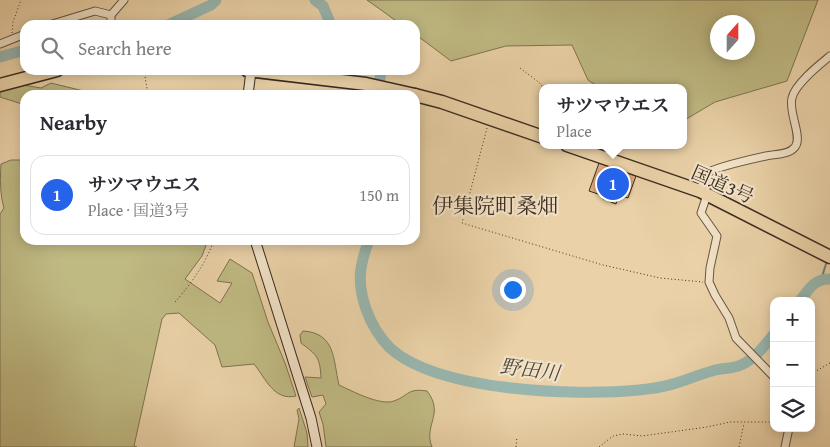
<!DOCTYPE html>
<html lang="en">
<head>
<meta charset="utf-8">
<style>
	body { margin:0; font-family:"Gentium Book Plus","Noto Serif JP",serif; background:#f2f2f3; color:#2b2b33 }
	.controls { position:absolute; right:15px; bottom:15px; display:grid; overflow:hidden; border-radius:10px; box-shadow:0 2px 12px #0003 }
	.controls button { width:45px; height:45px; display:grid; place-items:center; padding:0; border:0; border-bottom:1px solid #e1e1e2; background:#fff; color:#2b2b33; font:25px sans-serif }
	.compass { position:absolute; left:710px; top:15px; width:45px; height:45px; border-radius:50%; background:#fff; box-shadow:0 2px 12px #0003; rotate:21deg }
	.you { position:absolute; left:512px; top:289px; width:18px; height:18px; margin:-12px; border:4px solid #fff; border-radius:50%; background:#1a73e8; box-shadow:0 0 0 8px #1a73e833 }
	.badge { display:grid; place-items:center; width:32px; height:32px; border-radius:50%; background:#2563eb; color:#fff; font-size:16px; font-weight:700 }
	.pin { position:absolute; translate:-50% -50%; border:2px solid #fff; box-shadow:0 1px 5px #0006 }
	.popup { position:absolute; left:539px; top:84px; width:148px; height:65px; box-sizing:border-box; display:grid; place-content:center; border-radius:10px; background:#fff; filter:drop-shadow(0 1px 4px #0005); font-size:16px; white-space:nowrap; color:#7c7c81 }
	.popup b { font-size:19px; color:#2b2b33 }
	.popup::after { content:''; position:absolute; left:50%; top:100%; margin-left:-10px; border:10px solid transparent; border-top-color:#fff }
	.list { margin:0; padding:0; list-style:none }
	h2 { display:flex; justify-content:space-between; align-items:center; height:65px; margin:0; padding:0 20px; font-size:21px }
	h2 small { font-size:16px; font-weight:400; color:#7c7c81 }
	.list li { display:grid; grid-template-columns:32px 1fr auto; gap:15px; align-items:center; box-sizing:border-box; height:80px; margin:0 10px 10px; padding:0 10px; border:1px solid #e1e1e2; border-radius:15px }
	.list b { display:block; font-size:19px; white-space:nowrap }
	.list p { margin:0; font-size:16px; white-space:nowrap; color:#7c7c81 }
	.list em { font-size:16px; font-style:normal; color:#7c7c81 }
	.icon { flex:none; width:28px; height:28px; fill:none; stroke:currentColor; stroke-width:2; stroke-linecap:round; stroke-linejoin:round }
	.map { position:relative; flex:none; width:830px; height:447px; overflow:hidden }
	.search { position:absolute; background:#fff; box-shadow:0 2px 12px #0003; left:20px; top:20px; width:400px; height:55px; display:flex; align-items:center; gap:12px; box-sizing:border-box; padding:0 18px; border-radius:15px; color:#7c7c81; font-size:19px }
	.panel { position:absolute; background:#fff; box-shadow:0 2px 12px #0003; left:20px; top:90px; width:400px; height:155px; border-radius:15px }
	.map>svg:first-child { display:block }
	.green { fill:#bfb982; stroke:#7e7352; fill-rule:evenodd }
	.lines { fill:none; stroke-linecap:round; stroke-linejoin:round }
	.stream { stroke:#737f76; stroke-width:2 }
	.river { stroke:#98b6ae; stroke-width:11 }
	.building { fill:#e2ae82; stroke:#3c2d22 }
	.street-casing { stroke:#685643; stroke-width:9 }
	.secondary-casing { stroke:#3c2d22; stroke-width:11 }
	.highway-casing { stroke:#3c2d22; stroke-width:15 }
	.path { stroke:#3c2d22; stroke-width:1; stroke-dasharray:1 2.5; stroke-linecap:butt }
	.street { stroke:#f1e1c6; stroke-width:7 }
	.secondary { stroke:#f1e1c6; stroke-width:9 }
	.highway { stroke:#ead1a7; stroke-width:12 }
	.labels { text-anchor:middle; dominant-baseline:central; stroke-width:4.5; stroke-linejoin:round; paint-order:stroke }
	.street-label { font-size:19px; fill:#3c2d22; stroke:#f1e1c6 }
	.water-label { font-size:20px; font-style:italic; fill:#4e483e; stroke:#f1e1c6 }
	.quarter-label { font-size:21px; fill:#3c2d22; stroke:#f1e1c6 }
</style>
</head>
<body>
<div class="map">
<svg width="830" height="447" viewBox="0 0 830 447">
	<rect width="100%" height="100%" fill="#ead1a7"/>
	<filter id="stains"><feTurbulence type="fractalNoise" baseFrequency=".004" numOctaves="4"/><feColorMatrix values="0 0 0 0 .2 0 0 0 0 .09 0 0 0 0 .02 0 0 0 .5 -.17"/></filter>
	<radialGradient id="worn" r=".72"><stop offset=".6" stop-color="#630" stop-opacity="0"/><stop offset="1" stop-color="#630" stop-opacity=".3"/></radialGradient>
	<g class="green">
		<path d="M367,0H818L787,81L715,102L683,121V88H600L588,80L572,45L506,46L451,61L415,34V25H402ZM718,22H748V52H718Z"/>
		<polygon points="51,83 100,95 25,95 25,105 0,97 0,92 23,85 41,88"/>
		<path d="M11,160H25V240H208L202,256L185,279L220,303L232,283L217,281L230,259L252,273L268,322L285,363L296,396C274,401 266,379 254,364L222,367L215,345L179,313L166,314L162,319L134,446L137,447H0V214L4,208C0,195 0,178 1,164Z"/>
		<path d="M303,331C336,333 333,360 339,385C352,391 380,406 394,401C410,395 407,388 427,391C445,414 423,425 432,447H326L323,424L319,412L326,404L323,395L312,397L305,377L321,378C320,357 317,355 301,343L300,335Z"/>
		<polygon points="299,408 307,433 308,447 294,447 299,419 297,410"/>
	</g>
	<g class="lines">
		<polyline class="stream" points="821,280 826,264"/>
		<g class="river">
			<polyline points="315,0 323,6 331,25"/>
			<polyline points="168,25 211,5 216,0"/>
			<polyline points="0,57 25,50"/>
			<polyline points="378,95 381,70"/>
			<path d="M369,240C359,267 357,282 366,309C371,323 379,337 390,348C439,392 575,396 639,390C649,389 659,388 669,385C683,382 697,375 712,371C721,368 732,369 741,365C755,359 765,345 774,334"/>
			<path d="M800,301C808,290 815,278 830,279"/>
		</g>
	</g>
	<polygon class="building" points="599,163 636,176 628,198 619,195 616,204 603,199 604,196 589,191"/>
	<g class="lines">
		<g class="street-casing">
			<g id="street">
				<polyline points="49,25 95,11 111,15"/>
				<polyline points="111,25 111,15 124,0"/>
				<polyline points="0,44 25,34"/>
				<path d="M700,191C702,186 704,178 708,173C713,168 757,158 766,156C775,154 789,155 795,147C803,137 788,112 792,98C795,84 819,65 830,56"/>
				<polyline points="707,195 701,213 717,236 710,268 709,282 715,295 729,318 736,338 774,377"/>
				<polyline points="785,447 789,428"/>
			</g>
		</g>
		<g class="secondary-casing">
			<g id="secondary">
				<polyline points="248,95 251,71"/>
				<polyline points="255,240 311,418 317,447"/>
			</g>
		</g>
		<g class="highway-casing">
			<g id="highway">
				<polyline points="247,70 366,84 415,95"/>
				<polyline points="0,85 57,70"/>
				<polyline points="415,95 442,102 543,137"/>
				<polyline points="567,145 700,191 830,257"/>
			</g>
		</g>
		<g class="path">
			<polyline points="12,33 13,22 21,0"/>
			<polyline points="520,68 541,84 543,88"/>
			<polyline points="144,70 148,95"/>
			<polyline points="487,128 462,223 603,265 660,278 703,282"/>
			<path d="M175,302C191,284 206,263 214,240"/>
			<polyline points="811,374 830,363"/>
			<polyline points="516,447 517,437"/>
			<polyline points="599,447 613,436 623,434 642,436 707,427 730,422 774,422"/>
			<polyline points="739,447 744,423"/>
		</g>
		<use href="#street" class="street"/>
		<use href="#secondary" class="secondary"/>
		<use href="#highway" class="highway"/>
	</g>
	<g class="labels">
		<g class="street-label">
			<text transform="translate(723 184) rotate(24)">国道3号</text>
		</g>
		<g class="water-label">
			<text transform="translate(530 369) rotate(7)">野田川</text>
		</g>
		<g class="quarter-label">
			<text x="495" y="205">伊集院町桑畑</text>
		</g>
	</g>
	<rect width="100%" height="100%" filter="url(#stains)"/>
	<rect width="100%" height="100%" fill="url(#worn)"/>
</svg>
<div class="controls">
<button>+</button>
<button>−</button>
<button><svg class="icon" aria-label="layers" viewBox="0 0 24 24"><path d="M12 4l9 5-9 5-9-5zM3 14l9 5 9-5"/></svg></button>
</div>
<svg class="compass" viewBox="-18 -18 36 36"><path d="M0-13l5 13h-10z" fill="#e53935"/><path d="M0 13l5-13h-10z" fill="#7c7c81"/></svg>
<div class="you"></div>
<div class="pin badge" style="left:613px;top:184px">1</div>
<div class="popup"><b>サツマウエス</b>Place</div>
<div class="search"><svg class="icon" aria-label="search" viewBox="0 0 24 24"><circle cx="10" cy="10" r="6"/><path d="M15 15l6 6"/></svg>Search here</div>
<section class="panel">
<h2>Nearby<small></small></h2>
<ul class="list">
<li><span class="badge">1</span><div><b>サツマウエス</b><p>Place · 国道3号</p></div><em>150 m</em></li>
</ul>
</section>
</div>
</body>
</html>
